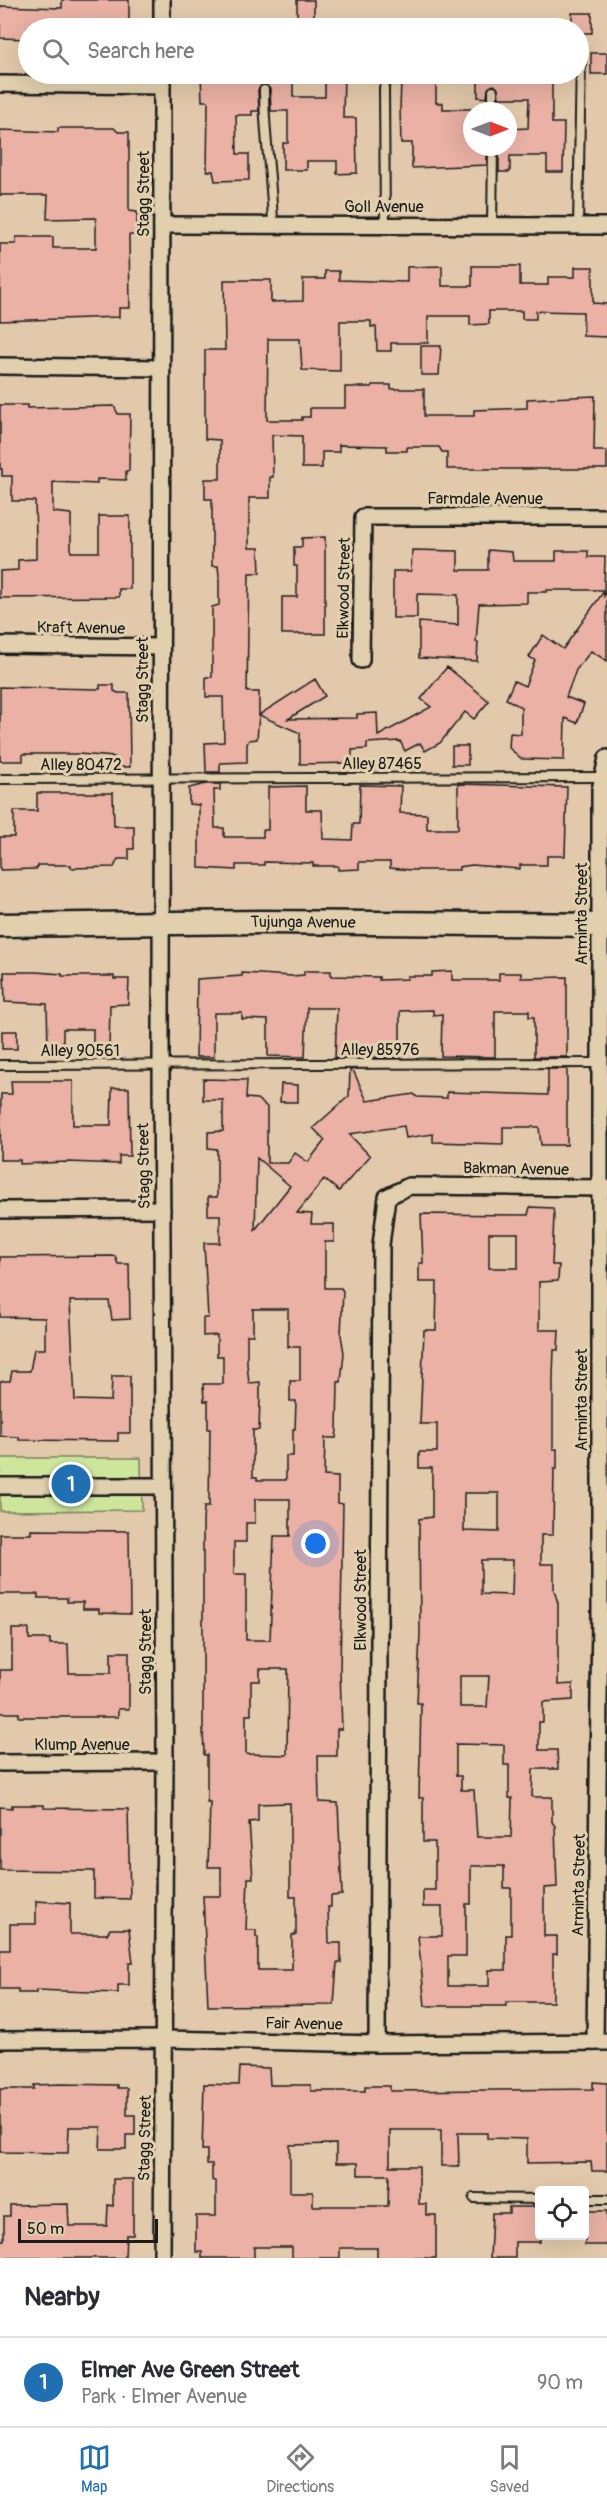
<!DOCTYPE html>
<html lang="en">
<head>
<meta charset="utf-8">
<style>
	body { margin:0; font-family:Pangolin,sans-serif; background:#f7f7f7; color:#2b2b33 }
	.controls { position:absolute; right:18px; bottom:18px; display:grid; overflow:hidden; border-radius:6px; box-shadow:0 6px 24px #0002 }
	.controls button { width:54px; height:54px; display:grid; place-items:center; padding:0; border:0; border-bottom:2px solid #e1e1e2; background:#fff; color:#2b2b33; font:30px sans-serif }
	.compass { position:absolute; left:463px; top:102px; width:54px; height:54px; border-radius:50%; background:#fff; box-shadow:0 6px 24px #0002; rotate:90deg }
	.scale { position:absolute; left:18px; bottom:15px; width:140px; box-sizing:border-box; padding-left:6px; border:3px solid #1c1c1c; border-top:0; font-size:16px; line-height:21px; white-space:nowrap; color:#1c1c1c; -webkit-text-stroke:4px #e1cfad; paint-order:stroke }
	.you { position:absolute; left:316px; top:1544px; width:21px; height:21px; margin:-15px; border:4px solid #fff; border-radius:50%; background:#1a73e8; box-shadow:0 0 0 9px #1a73e833 }
	.badge { display:grid; place-items:center; width:39px; height:39px; border-radius:50%; background:#1f6fb2; color:#fff; font-size:20px; font-weight:700 }
	.pin { position:absolute; translate:-50% -50%; border:3px solid #fff; box-shadow:0 2px 6px #0006 }
	.list { margin:0; padding:0; list-style:none }
	h2 { display:flex; justify-content:space-between; align-items:center; height:78px; margin:0; padding:0 24px; font-size:26px }
	h2 small { font-size:20px; font-weight:400; color:#7c7c81 }
	.list li { display:grid; grid-template-columns:39px 1fr auto; gap:18px; align-items:center; box-sizing:border-box; height:90px; padding:0 24px; border-top:2px solid #e1e1e2 }
	.list b { display:block; font-size:22px; white-space:nowrap }
	.list p { margin:0; font-size:20px; white-space:nowrap; color:#7c7c81 }
	.list em { font-size:20px; font-style:normal; color:#7c7c81 }
	.icon { flex:none; width:33px; height:33px; fill:none; stroke:currentColor; stroke-width:2; stroke-linecap:round; stroke-linejoin:round }
	.map { position:relative; flex:none; width:607px; height:2258px; overflow:hidden }
	.search { position:absolute; background:#fff; box-shadow:0 6px 24px #0002; left:18px; right:18px; top:18px; height:66px; display:flex; align-items:center; gap:15px; box-sizing:border-box; padding:0 21px; border-radius:33px; color:#7c7c81; font-size:22px }
	.sheet { height:168px; background:#fff }
	nav { display:flex; justify-content:space-around; align-items:center; box-sizing:border-box; height:84px; border-top:2px solid #e1e1e2; background:#fff; font-size:16px; color:#7c7c81 }
	nav a { display:grid; justify-items:center; gap:3px }
	nav .on { color:#1f6fb2 }
	.map>svg:first-child { display:block }
	.green { fill:#cee69c; stroke:#75815c; stroke-width:1.5 }
	.building { fill:#eab1a4; stroke:#1c1c1c; stroke-width:1.5; fill-rule:evenodd }
	.lines { fill:none; stroke-linecap:round; stroke-linejoin:round }
	.lane-casing { stroke:#1c1c1c; stroke-width:12 }
	.street-casing { stroke:#1c1c1c; stroke-width:20 }
	.secondary-casing { stroke:#1c1c1c; stroke-width:27 }
	.lane { stroke:#e1cfad; stroke-width:8 }
	.street { stroke:#e1cfad; stroke-width:15 }
	.secondary { stroke:#e1cfad; stroke-width:22 }
	.labels { text-anchor:middle; dominant-baseline:central; stroke-width:6; stroke-linejoin:round; paint-order:stroke }
	.street-label { font-size:16px; fill:#1c1c1c; stroke:#e1cfad }
</style>
</head>
<body>
<div class="map">
<svg width="607" height="2258" viewBox="0 0 607 2258">
	<rect width="100%" height="100%" fill="#e3c9ab"/>
	<filter id="ink" filterUnits="userSpaceOnUse"><feTurbulence type="fractalNoise" baseFrequency=".0167" numOctaves="2"/><feDisplacementMap in="SourceGraphic" scale="12" xChannelSelector="R" yChannelSelector="G"/><feConvolveMatrix kernelMatrix="1 2 1 2 8 2 1 2 1" color-interpolation-filters="sRGB"/></filter>
	<g filter="url(#ink)">
		<polygon class="green" points="0,1458 141,1458 142,1510 0,1511"/>
		<g class="building">
			<polygon points="62,0 129,0 129,28 28,28 28,39 0,38 0,6 62,8"/>
			<rect x="297" y="0" width="17" height="28"/>
			<polygon points="572,13 592,13 592,33 579,33 579,28 572,28"/>
			<rect x="591" y="53" width="16" height="21"/>
			<polygon points="201,74 293,74 293,97 325,97 325,74 344,74 343,118 356,118 357,173 337,174 337,161 307,161 307,170 283,170 283,143 288,143 288,111 271,111 270,89 263,84 258,90 259,111 252,111 252,115 236,115 237,154 249,154 249,180 215,181 213,171 207,171 208,101 202,101"/>
			<polygon points="413,74 436,74 436,103 443,103 443,109 472,109 472,147 487,147 487,165 412,168 412,143 401,143 400,109 401,81 413,81"/>
			<polygon points="478,74 552,74 552,123 564,123 563,172 547,172 547,156 510,156 510,172 499,172 499,147 508,147 508,129 528,128 529,98 499,98 498,89 494,85 488,89 487,98 478,97"/>
			<polygon points="58,128 114,128 118,132 129,132 129,211 137,212 137,235 129,235 130,308 119,308 119,317 0,321 0,244 16,244 16,237 53,237 53,248 96,248 96,218 47,219 48,195 0,195 0,130 58,132"/>
			<polygon points="442,266 442,286 472,286 472,266 520,266 520,285 548,285 548,277 575,277 575,267 593,267 593,303 607,304 607,337 583,336 583,312 536,311 536,319 522,319 522,311 489,311 489,324 470,325 470,316 428,316 428,343 391,343 391,351 377,351 376,327 371,327 371,321 340,321 340,371 302,370 300,339 268,339 267,420 302,420 302,417 310,417 310,408 345,408 345,387 372,387 372,385 391,385 391,389 424,389 424,416 474,416 474,410 527,408 527,399 595,396 594,451 607,451 607,469 447,469 447,452 442,452 439,447 407,447 407,451 387,451 387,446 339,445 339,452 322,452 322,468 302,468 302,436 272,435 273,477 270,477 270,498 249,498 249,548 259,548 260,573 249,573 247,692 259,692 259,715 315,679 325,696 288,719 357,718 357,714 377,713 378,736 431,707 421,699 447,667 489,701 474,719 465,712 440,743 425,751 420,743 405,751 400,741 367,743 367,749 352,750 352,763 300,764 300,733 259,715 257,739 249,740 247,744 247,762 220,763 220,772 206,772 205,743 224,742 223,697 206,697 206,677 212,677 212,607 219,605 219,576 218,566 212,566 212,499 205,499 205,479 220,479 220,440 205,439 205,350 225,350 224,280 271,280 271,302 303,301 303,279 325,279 325,271 339,271 339,280 407,282 407,267"/>
			<polygon points="421,346 441,346 439,375 421,375"/>
			<polygon points="0,405 27,405 27,408 114,406 118,414 130,414 129,471 126,471 126,480 97,479 97,484 53,482 53,512 71,514 71,552 99,552 99,516 130,516 130,589 119,589 119,597 0,598 0,571 18,570 18,560 36,559 36,540 35,501 12,501 12,476 2,476 2,469 0,469"/>
			<polygon points="325,537 325,634 282,634 282,597 297,597 297,566 294,566 294,547 302,547 302,538"/>
			<polygon points="412,550 458,551 458,570 488,570 488,550 512,552 513,561 556,561 556,551 588,551 588,557 605,557 604,590 547,590 547,592 527,592 527,603 479,604 476,642 478,642 477,661 419,658 419,622 458,625 458,595 417,594 417,618 393,618 393,571 411,571"/>
			<polygon points="604,591 604,596 607,591 607,661 591,651 576,670 566,697 584,704 577,723 565,718 564,760 522,759 509,748 510,733 521,734 521,707 506,699 514,681 525,686 535,660 529,657 543,635 563,649"/>
			<polygon points="100,685 114,685 114,691 118,693 129,693 130,767 114,767 114,757 79,754 23,754 23,761 0,761 0,687 100,689"/>
			<rect x="452" y="746" width="16" height="19"/>
			<polygon points="206,784 220,784 220,790 214,790 215,828 224,828 224,837 263,837 263,830 268,830 268,787 306,786 306,810 322,810 323,839 352,840 353,824 359,824 360,785 401,786 400,813 427,814 427,829 458,829 458,784 567,787 565,856 547,856 547,865 520,865 520,869 472,865 459,867 459,870 411,870 390,868 390,862 359,862 359,869 338,870 338,866 313,866 313,863 264,862 264,865 236,865 236,870 199,868 199,805 189,804 189,788"/>
			<polygon points="37,793 113,793 114,826 134,826 134,849 129,849 129,859 118,859 114,867 71,868 71,865 39,865 36,869 0,870 0,837 14,837 14,811 37,811"/>
			<polygon points="304,971 331,971 331,976 379,977 379,980 407,979 407,976 432,976 432,972 452,971 452,980 499,980 499,973 521,973 521,978 567,977 567,1057 534,1057 534,1017 529,1017 529,1011 495,1011 495,1057 441,1056 442,1014 433,1015 433,1010 400,1011 400,1057 335,1058 337,1008 307,1008 305,1057 268,1056 268,1020 242,1019 242,1013 214,1013 214,1057 196,1057 197,979 242,976 242,973 292,976 304,975"/>
			<polygon points="4,972 36,972 62,974 62,976 114,976 114,979 129,979 128,1004 110,1005 109,1049 93,1049 93,1029 63,1029 63,1049 48,1049 47,1004 5,1002"/>
			<rect x="2" y="1031" width="15" height="18"/>
			<path d="M548,1069H567V1145H541L539,1127H503V1144L433,1142V1134L406,1138L404,1126L349,1134L370,1156L339,1191L324,1179L297,1213L312,1214L311,1224H334V1242H325V1288H341L343,1291L341,1335L344,1353L341,1382H338L337,1430L336,1438H325L324,1476L338,1477V1503L343,1504L340,1671L342,1729H337V1756H318L319,1802L338,1803L342,1895L331,1896V1907H328L329,1943H341V1963H337L334,2005L208,2006L203,1896H221V1867H208L210,1802H207V1755H204L203,1729V1522L204,1507H209L210,1429H208V1401H204L203,1384H223V1356H217V1335L203,1336V1318H208L204,1243H220V1215H208V1197H217V1149L208,1148V1132L223,1131V1100H203V1079L247,1080L246,1098L257,1099L267,1107V1163H288L295,1153L308,1162L325,1140L313,1128L349,1096L350,1070H353L367,1101L414,1094L417,1097L447,1098V1092L548,1095ZM257,1158L290,1186L255,1230ZM253,1309H288V1347H300V1381H290V1401H296L295,1429H293V1456H286V1480H257V1477H253V1430H259L260,1398V1382L249,1383L247,1364V1335H253ZM255,1499H290V1536H274L270,1640H246V1574H234V1542H246V1523H255ZM260,1669H288L287,1755L246,1754V1715H251V1681H260ZM290,1803V1897H296V1935H292V1970H258V1937H256V1930H246L248,1878H253L249,1822L258,1821V1804Z"/>
			<polygon points="11,1081 73,1081 73,1125 111,1125 112,1088 129,1088 130,1156 119,1156 119,1164 68,1162 20,1164 20,1160 0,1160 1,1094 12,1094"/>
			<polygon points="281,1084 298,1085 298,1102 280,1102"/>
			<path d="M530,1207L553,1208L554,1215L552,1265H559L558,1281L539,1282V1330H559L558,1350H554L553,1376V1449H557V1469H554L553,1535H541V1564H554V1590L558,1603V1685L573,1684V1700L543,1702V1722H539V1750H557L558,1769H533L532,1797H552V1822L555,1826L557,1887L544,1888V1936H557V1954H553V2002H506V2006H425L418,1936H442V1907H423V1890H435V1842H423V1798H419L421,1703H417L420,1633L419,1519L432,1517V1468H419V1452H437V1424H420L424,1330H436L437,1282H419V1263H423L421,1214L528,1215ZM489,1233H518V1268H489ZM464,1493H499V1532L464,1531ZM481,1560H513L512,1595L481,1594ZM460,1676H489L487,1707H460ZM456,1744L504,1745V1765H509V1798H512L511,1837H477L474,1790H461V1776H456ZM471,1866H504V1888H511V1935H506V1970H489V1986H448V1956H466V1904H471Z"/>
			<polygon points="115,1256 118,1264 129,1264 130,1319 112,1320 109,1301 70,1301 75,1400 111,1401 112,1376 130,1376 130,1433 118,1433 118,1441 19,1440 19,1437 0,1436 0,1381 10,1381 12,1371 30,1371 34,1349 45,1349 45,1318 0,1317 0,1257"/>
			<polygon points="31,1530 129,1531 130,1614 99,1613 99,1609 83,1609 83,1602 67,1602 67,1598 38,1598 38,1594 0,1594 0,1534 31,1534"/>
			<polygon points="12,1629 29,1629 29,1639 50,1639 50,1644 68,1644 69,1673 111,1673 111,1652 129,1652 129,1709 118,1709 118,1717 19,1717 19,1713 0,1713 0,1670 12,1670"/>
			<polygon points="12,1805 44,1805 44,1808 128,1809 130,1899 94,1898 94,1871 0,1870 0,1807 12,1808"/>
			<polygon points="36,1901 70,1903 70,1934 107,1934 110,1929 129,1929 133,1963 129,1963 129,1985 118,1985 118,1993 36,1990 36,1993 18,1993 18,1989 0,1989 0,1950 10,1950 10,1924 36,1924"/>
			<path d="M240,2067L269,2068L270,2085H311V2091H365V2086H390V2091L593,2089V2082L607,2083V2171H592L591,2162L527,2163V2139L487,2138V2133H458L459,2166H441V2130H390V2166H419V2204H426V2215H436V2258H377V2248H340V2258H292V2247H254V2258H202V2252H196V2216H216V2182L212,2180V2164H207V2150H202L204,2084L239,2085ZM336,2144V2163H358V2175H389L388,2206H313V2192H290V2145Z"/>
			<polygon points="62,2084 117,2085 117,2088 127,2088 127,2115 135,2115 135,2135 126,2135 126,2149 100,2149 101,2127 69,2127 68,2153 0,2152 0,2089 34,2089 34,2085"/>
			<polygon points="113,2179 133,2179 133,2235 126,2235 125,2258 0,2258 0,2240 4,2240 4,2216 10,2216 10,2205 68,2204 69,2226 107,2226 108,2205 113,2206"/>
			<polygon points="509,2207 538,2207 540,2242 515,2242 515,2258 490,2258 492,2213 509,2213"/>
			<rect x="585" y="2211" width="22" height="34"/>
		</g>
		<g class="lines">
			<g class="lane-casing">
				<g id="lane">
					<path d="M264,90C264,135 272,180 273,225"/>
					<polyline points="493,111 493,91"/>
					<polyline points="385,225 384,88 388,74"/>
					<polyline points="492,226 493,147"/>
					<polyline points="578,226 581,58"/>
					<polyline points="0,779 606,777"/>
					<polyline points="0,1065 602,1063"/>
					<polyline points="474,2198 540,2199"/>
					<polyline points="584,2199 607,2199"/>
				</g>
			</g>
			<g class="street-casing">
				<g id="street">
					<polyline points="162,28 162,0"/>
					<polyline points="162,74 161,1064 165,1762 162,2258"/>
					<polyline points="0,84 162,86"/>
					<polyline points="162,225 607,226"/>
					<polyline points="0,366 161,368"/>
					<polyline points="0,645 161,647"/>
					<polyline points="361,660 363,517 607,517"/>
					<polyline points="0,1210 162,1209"/>
					<polyline points="0,1486 163,1486"/>
					<polyline points="0,1763 165,1762"/>
					<polyline points="0,2040 164,2039 377,2044 607,2042"/>
					<polyline points="595,2042 600,1610 600,790 607,758"/>
					<polyline points="377,2044 381,1245 387,1197 409,1186 607,1188"/>
				</g>
			</g>
			<g class="secondary-casing">
				<g id="secondary">
					<path id="s1" d="M0,925L261,922L607,925"/>
				</g>
			</g>
			<use href="#lane" class="lane"/>
			<use href="#street" class="street"/>
			<use href="#secondary" class="secondary"/>
		</g>
	</g>
	<g class="labels">
		<g class="street-label">
			<text transform="translate(144 194) rotate(-90)">Stagg Street</text>
			<text x="384" y="207">Goll Avenue</text>
			<text x="485" y="499">Farmdale Avenue</text>
			<text transform="translate(344 588) rotate(-89)">Elkwood Street</text>
			<text transform="translate(81 628) rotate(1)">Kraft Avenue</text>
			<text transform="translate(143 680) rotate(-90)">Stagg Street</text>
			<text x="382" y="764">Alley 87465</text>
			<text x="81" y="765">Alley 80472</text>
			<text transform="translate(582 914) rotate(-90)">Arminta Street</text>
			<text stroke="none"><textPath href="#s1" startOffset="303">Tujunga Avenue</textPath></text>
			<text x="380" y="1050">Alley 85976</text>
			<text x="80" y="1051">Alley 90561</text>
			<text transform="translate(144 1166) rotate(-91)">Stagg Street</text>
			<text transform="translate(516 1169) rotate(1)">Bakman Avenue</text>
			<text transform="translate(582 1400) rotate(-90)">Arminta Street</text>
			<text transform="translate(361 1600) rotate(-90)">Elkwood Street</text>
			<text transform="translate(146 1652) rotate(-90)">Stagg Street</text>
			<text x="82" y="1745">Klump Avenue</text>
			<text transform="translate(579 1885) rotate(-89)">Arminta Street</text>
			<text transform="translate(304 2024) rotate(1)">Fair Avenue</text>
			<text transform="translate(145 2138) rotate(-89)">Stagg Street</text>
		</g>
	</g>
</svg>
<div class="controls">
<button><svg class="icon" aria-label="locate" viewBox="0 0 24 24"><circle cx="12" cy="12" r="6"/><path d="M12 2v4M12 18v4M2 12h4M18 12h4"/></svg></button>
</div>
<svg class="compass" viewBox="-18 -18 36 36"><path d="M0-13l5 13h-10z" fill="#e53935"/><path d="M0 13l5-13h-10z" fill="#7c7c81"/></svg>
<div class="scale">50 m</div>
<div class="you"></div>
<div class="pin badge" style="left:71px;top:1484px">1</div>
<div class="search"><svg class="icon" aria-label="search" viewBox="0 0 24 24"><circle cx="10" cy="10" r="6"/><path d="M15 15l6 6"/></svg>Search here</div>
</div>
<section class="sheet">
<h2>Nearby<small></small></h2>
<ul class="list">
<li><span class="badge">1</span><div><b>Elmer Ave Green Street</b><p>Park · Elmer Avenue</p></div><em>90 m</em></li>
</ul>
</section>
<nav>
<a class="on"><svg class="icon" aria-label="map" viewBox="0 0 24 24"><path d="M3 6l6-2 6 2 6-2v14l-6 2-6-2-6 2zM9 4v14M15 6v14"/></svg>Map</a>
<a><svg class="icon" aria-label="directions" viewBox="0 0 24 24"><path d="M12 3l9 9-9 9-9-9zM9 14v-3h6M13 9l2 2-2 2"/></svg>Directions</a>
<a><svg class="icon" aria-label="saved" viewBox="0 0 24 24"><path d="M7 4h10v16l-5-4-5 4z"/></svg>Saved</a>
</nav>
</body>
</html>
